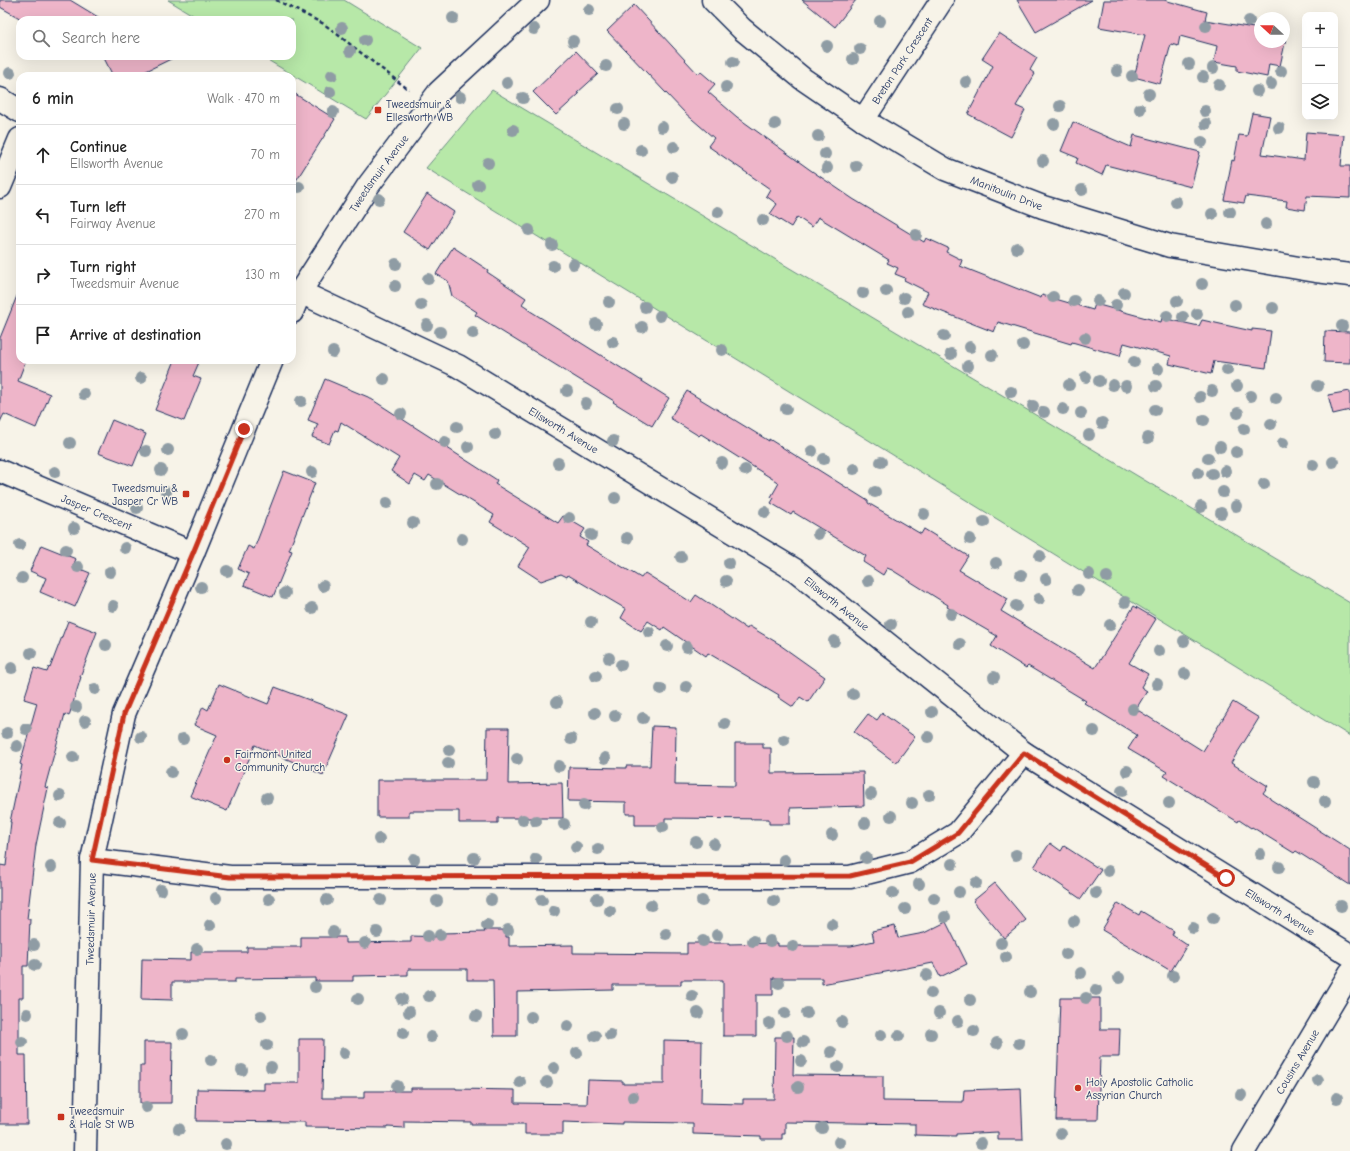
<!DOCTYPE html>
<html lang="en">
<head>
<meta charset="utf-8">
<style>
	body { margin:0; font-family:"Comic Neue",sans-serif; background:#f6f6f6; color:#222 }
	.controls { position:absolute; right:12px; top:12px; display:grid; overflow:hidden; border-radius:8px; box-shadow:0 4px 16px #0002 }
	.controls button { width:36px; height:36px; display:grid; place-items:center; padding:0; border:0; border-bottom:1px solid #e0e0e0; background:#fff; color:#222; font:20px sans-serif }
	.compass { position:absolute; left:1254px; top:12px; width:36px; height:36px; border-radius:50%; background:#fff; box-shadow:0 4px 16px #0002; rotate:291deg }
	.stop { position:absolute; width:12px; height:12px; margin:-9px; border:3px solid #c8321e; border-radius:50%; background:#fff }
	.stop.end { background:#c8321e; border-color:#fff; box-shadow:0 1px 4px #0008 }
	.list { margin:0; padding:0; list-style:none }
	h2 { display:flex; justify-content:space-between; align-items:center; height:52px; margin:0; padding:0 16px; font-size:17px }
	h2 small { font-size:13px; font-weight:400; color:#767676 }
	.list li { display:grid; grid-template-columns:26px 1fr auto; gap:12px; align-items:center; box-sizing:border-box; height:60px; padding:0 16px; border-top:1px solid #e0e0e0 }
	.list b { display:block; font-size:15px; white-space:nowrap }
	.list p { margin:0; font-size:13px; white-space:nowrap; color:#767676 }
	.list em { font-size:13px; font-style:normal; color:#767676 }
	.icon { flex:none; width:22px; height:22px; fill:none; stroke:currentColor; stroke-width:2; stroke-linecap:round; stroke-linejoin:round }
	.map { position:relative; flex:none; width:1350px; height:1151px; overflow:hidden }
	.search { position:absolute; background:#fff; box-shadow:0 4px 16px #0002; left:16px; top:16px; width:280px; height:44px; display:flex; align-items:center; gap:10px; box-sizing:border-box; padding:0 14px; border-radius:12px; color:#767676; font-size:15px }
	.panel { position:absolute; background:#fff; box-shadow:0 4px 16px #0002; left:16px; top:72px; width:280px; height:292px; border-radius:12px }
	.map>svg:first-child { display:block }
	.green { fill:#b7e8a8; stroke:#698c83 }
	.building { fill:#eeb5c9; stroke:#1b2f5e }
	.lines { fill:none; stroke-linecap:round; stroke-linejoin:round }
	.street-casing { stroke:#1b2f5e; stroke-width:25 }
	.secondary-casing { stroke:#1b2f5e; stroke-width:25 }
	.path { stroke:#1b2f5e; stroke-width:2.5; stroke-dasharray:4 3; stroke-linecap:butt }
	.street { stroke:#f7f3e8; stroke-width:22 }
	.secondary { stroke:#f7f3e8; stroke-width:22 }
	.tree { fill:#8f9ca4 }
	.route { stroke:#c8321e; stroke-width:5 }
	.poi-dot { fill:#c8321e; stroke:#f7f3e8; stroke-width:1.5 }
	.labels { text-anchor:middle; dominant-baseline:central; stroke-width:3; stroke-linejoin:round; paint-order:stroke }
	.street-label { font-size:11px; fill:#1b2f5e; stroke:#f7f3e8 }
	.poi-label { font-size:11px; fill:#1b2f5e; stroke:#f7f3e8; text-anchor:start }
</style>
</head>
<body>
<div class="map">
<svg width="1350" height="1151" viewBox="0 0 1350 1151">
	<rect width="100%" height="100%" fill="#f7f3e8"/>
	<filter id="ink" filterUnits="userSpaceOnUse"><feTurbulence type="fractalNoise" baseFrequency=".025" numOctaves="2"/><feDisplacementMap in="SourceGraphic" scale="8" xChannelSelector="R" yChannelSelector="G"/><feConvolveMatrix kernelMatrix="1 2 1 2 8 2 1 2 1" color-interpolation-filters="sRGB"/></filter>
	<g filter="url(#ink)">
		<g class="green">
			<polygon points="168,0 344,0 422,48 366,119 261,56 292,56 292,20 201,20"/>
			<polygon points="492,90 1350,603 1350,736 426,168"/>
		</g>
		<g class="building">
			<polygon points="0,0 70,0 103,20 23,20 0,7"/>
			<polygon points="802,0 856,0 835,27"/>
			<polygon points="1017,0 1092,0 1036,32"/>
			<polygon points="1104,0 1164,0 1207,12 1205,20 1260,29 1260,42 1284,42 1284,33 1287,34 1280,66 1269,64 1267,77 1237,71 1237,66 1214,62 1217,46 1180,36 1178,46 1171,44 1160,84 1134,77 1145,35 1099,27"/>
			<polygon points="634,5 698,74 701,72 715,84 708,92 737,117 809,169 853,199 924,242 926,238 948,248 946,252 962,260 960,266 1041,298 1042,295 1093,310 1095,304 1161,322 1162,318 1199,326 1202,320 1252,331 1252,329 1271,331 1266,368 1214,361 1211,374 1169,364 1171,356 1124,343 1120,356 1072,342 1071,344 998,322 994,332 922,304 928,292 904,280 905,278 895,274 898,268 887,263 889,260 818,217 812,227 797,217 791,227 770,214 777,204 766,196 770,189 708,146 714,138 685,113 607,31"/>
			<polygon points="999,33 1037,58 1030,70 1035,74 1016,106 1025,110 1011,137 968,114 993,66 982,59"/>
			<polygon points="576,51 598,74 577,93 579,94 556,115 533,92"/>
			<polygon points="103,56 177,56 136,76 113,76"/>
			<polygon points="292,92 335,119 292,187"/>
			<polygon points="1252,113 1270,116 1262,154 1304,160 1306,132 1344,135 1341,166 1350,166 1350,198 1307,196 1305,210 1286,207 1287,201 1246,196 1244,203 1224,200 1232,160 1234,161 1239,135 1247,136"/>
			<polygon points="1073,122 1131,147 1134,135 1200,152 1191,187 1106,165 1102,175 1076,163 1078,158 1061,151"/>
			<polygon points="427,194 454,212 430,250 403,232"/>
			<polygon points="453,247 488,270 487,272 526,298 522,304 528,308 527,309 669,398 652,426 613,402 614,401 475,315 477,312 452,296 448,281 436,274"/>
			<polygon points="19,291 20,360 26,360 18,381 50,394 36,428 4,414 0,422 0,338"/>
			<polygon points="1325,331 1350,332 1350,363 1324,362"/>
			<polygon points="175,360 200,360 193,376 201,379 184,421 155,410"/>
			<polygon points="325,379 368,397 483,471 497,480 495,484 558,523 563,516 585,529 580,537 588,542 586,545 641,578 645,573 691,602 696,595 747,629 749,626 781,645 780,645 825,677 808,702 800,697 793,707 778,697 779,695 708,653 706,656 664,627 662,630 648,621 641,631 621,618 626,609 568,575 567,577 561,574 541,581 518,566 530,547 490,522 494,515 429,475 425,481 415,475 410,484 391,471 399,458 341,422 338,431 335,430 329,444 312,437 318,424 308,420"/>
			<polygon points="687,391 769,441 769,439 868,501 868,503 921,534 924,529 968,556 959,570 1008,599 1001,611 1095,668 1134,606 1156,619 1129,663 1148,674 1141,687 1147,691 1136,709 1203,751 1233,702 1259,718 1231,763 1268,786 1263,793 1270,798 1270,799 1350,850 1350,885 1296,851 1294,853 1252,827 1251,828 1239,820 1238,822 1164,776 1167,772 1128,749 1137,735 1084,703 1086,701 1028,666 1026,668 991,646 997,636 947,607 948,605 892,570 887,568 883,575 863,562 866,556 793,512 791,515 771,503 774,498 771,497 779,483 701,434 699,436 670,418"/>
			<polygon points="1350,391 1350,410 1333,414 1328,395"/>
			<polygon points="112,420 146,434 133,466 98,453"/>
			<polygon points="284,471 315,483 289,550 292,551 273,597 244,585 249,574 238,569 248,546 254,549"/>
			<polygon points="41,545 76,559 73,566 90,573 75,607 40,592 46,578 30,571"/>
			<polygon points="68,621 97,632 80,677 81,677 69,716 65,714 45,787 48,788 36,845 27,919 30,919 28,966 23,966 23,998 19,998 19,1055 26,1055 27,1124 0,1124 0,865 6,866 11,822 10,822 22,765 20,764 37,703 24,699 34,668 47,672 49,667 50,668"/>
			<polygon points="219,684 268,704 275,687 349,715 323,775 255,745 227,811 190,796 217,735 194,725 203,707 208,710"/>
			<polygon points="882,713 915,737 896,763 854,732 868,714 877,720"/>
			<polygon points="652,726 676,727 675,785 735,786 735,743 763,743 763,748 771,748 771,773 863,772 864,806 790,808 790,824 769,824 769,819 665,818 665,825 635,825 635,814 626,814 626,802 568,801 569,767 626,768 626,766 650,766"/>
			<polygon points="487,728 509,728 508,784 562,783 563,818 498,818 498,823 459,823 459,811 409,811 409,817 377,817 377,780 486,780"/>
			<polygon points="1050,843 1061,851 1064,846 1101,870 1081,899 1034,867"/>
			<polygon points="995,883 1026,920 1004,938 973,901"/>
			<polygon points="1118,903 1139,915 1141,911 1174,931 1172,935 1187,945 1171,971 1102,930"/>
			<polygon points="946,922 967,964 940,977 933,963 822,984 822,978 773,978 773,995 756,995 756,1036 723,1036 723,980 681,980 681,985 613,985 613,990 517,992 517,1036 494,1036 493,980 467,980 467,969 408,969 408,975 353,976 353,981 315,981 315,978 235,979 235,982 172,982 172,1000 141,999 142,959 191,960 191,952 247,952 247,947 301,947 301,937 345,937 345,943 411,942 411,936 441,937 441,933 485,932 484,930 506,930 506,937 509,937 509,946 573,945 573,953 687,954 687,943 729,943 729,944 778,943 778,946 851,946 874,941 872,931 895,926 898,938 924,933"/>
			<polygon points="1060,998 1100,998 1100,1029 1120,1029 1119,1057 1100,1057 1098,1120 1056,1120"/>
			<polygon points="775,1037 794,1037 793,1075 883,1076 883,1101 963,1102 964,1090 1021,1088 1023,1140 998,1140 998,1132 956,1134 956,1136 915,1135 915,1124 785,1122 785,1134 782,1134 782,1139 761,1139 761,1136 693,1134 693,1123 622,1122 622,1124 563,1122 563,1134 525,1134 525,1124 471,1124 471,1122 404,1121 404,1128 388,1127 388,1128 305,1127 305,1122 196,1121 197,1089 264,1090 264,1083 299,1083 299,1039 323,1039 322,1098 364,1098 364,1091 411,1091 411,1088 456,1088 456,1089 515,1090 515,1103 587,1104 588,1080 623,1081 623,1084 664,1084 664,1040 702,1041 701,1103 743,1104 743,1099 774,1099"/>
			<polygon points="144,1042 172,1042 171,1103 140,1103 140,1066 144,1066"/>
		</g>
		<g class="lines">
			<g class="street-casing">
				<g id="street">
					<path id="s1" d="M713,0L742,29L803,79L863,120L945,169L1043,207L1170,246L1316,271L1350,275"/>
					<polyline points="0,99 20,111"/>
					<path id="s2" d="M863,120L942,0"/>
					<polyline points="0,187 20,139"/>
					<path id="s3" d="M300,292L458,366L795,570L1024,753L1350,955"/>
					<path id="s4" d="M0,471L193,553"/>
					<polyline points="92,860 230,877 850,877 910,862 958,833 1024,753"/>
					<path id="s5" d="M1244,1151L1350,973"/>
				</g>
			</g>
			<g class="secondary-casing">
				<g id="secondary">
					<path id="s6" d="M292,312L300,292L368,186L439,92L538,0"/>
					<path id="s7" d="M85,1151L92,860L124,714L193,553L272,360"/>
				</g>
			</g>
			<polyline class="path" points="276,0 324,24 409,90"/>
			<use href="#street" class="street"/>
			<use href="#secondary" class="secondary"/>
		</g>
		<g class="tree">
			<circle cx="589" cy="10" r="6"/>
			<circle cx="453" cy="18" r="6"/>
			<circle cx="880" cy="21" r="6"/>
			<circle cx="1249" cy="21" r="6"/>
			<circle cx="1206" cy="26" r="6"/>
			<circle cx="342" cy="28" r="6"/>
			<circle cx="534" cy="29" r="6"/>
			<circle cx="365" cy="40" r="6"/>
			<circle cx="573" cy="41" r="6"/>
			<circle cx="827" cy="46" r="6"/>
			<circle cx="860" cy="49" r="6"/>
			<circle cx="350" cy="51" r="6"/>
			<circle cx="853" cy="59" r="6"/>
			<circle cx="733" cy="62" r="6"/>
			<circle cx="1189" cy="64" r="6"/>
			<circle cx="606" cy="66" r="6"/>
			<circle cx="1213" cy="68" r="6"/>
			<circle cx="1117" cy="71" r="6"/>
			<circle cx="1281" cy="71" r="6"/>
			<circle cx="10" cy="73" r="6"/>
			<circle cx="332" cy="75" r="6"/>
			<circle cx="1132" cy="76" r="6"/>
			<circle cx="1203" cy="77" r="6"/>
			<circle cx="966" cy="82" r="6"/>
			<circle cx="507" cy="83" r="6"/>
			<circle cx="1271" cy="84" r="6"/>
			<circle cx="1219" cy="85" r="6"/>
			<circle cx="726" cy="87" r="6"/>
			<circle cx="1257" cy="91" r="6"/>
			<circle cx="330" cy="92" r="6"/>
			<circle cx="1149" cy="94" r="6"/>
			<circle cx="460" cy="97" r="6"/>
			<circle cx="523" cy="98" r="6"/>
			<circle cx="1060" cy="106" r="6"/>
			<circle cx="618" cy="109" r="6"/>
			<circle cx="1140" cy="109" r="6"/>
			<circle cx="1205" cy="111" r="6"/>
			<circle cx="333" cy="112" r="6"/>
			<circle cx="624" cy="124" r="6"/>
			<circle cx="775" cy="124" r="6"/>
			<circle cx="1054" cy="124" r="6"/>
			<circle cx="1206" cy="124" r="6"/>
			<circle cx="662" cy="127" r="6"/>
			<circle cx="1279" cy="128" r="6"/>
			<circle cx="513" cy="130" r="6"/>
			<circle cx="818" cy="136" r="6"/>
			<circle cx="1202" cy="142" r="6"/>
			<circle cx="674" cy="147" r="6"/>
			<circle cx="641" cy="150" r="6"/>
			<circle cx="825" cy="154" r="6"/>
			<circle cx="1043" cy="161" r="6"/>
			<circle cx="488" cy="163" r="6"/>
			<circle cx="856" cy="166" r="6"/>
			<circle cx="827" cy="168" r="6"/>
			<circle cx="672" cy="177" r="6"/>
			<circle cx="478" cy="185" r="6"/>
			<circle cx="299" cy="187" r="6"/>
			<circle cx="1082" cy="190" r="6"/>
			<circle cx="379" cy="199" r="6"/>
			<circle cx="1176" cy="202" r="6"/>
			<circle cx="718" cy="212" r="6"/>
			<circle cx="1230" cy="212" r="6"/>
			<circle cx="1212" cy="214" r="6"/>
			<circle cx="763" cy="220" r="6"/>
			<circle cx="1266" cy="224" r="6"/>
			<circle cx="529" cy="230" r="6"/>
			<circle cx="916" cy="235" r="6"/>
			<circle cx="552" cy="245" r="6"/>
			<circle cx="1017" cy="248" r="6"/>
			<circle cx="396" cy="264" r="6"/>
			<circle cx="573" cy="264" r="6"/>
			<circle cx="553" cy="266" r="6"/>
			<circle cx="428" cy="279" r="6"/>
			<circle cx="1202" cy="284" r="6"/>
			<circle cx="395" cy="286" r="6"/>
			<circle cx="886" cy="291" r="6"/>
			<circle cx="863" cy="293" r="6"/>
			<circle cx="1124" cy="293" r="6"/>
			<circle cx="1053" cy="297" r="6"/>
			<circle cx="904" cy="298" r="6"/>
			<circle cx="1074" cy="301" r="6"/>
			<circle cx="1098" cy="301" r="6"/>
			<circle cx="1177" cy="301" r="6"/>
			<circle cx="609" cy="302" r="6"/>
			<circle cx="421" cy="305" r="6"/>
			<circle cx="1116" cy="305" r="6"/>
			<circle cx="1235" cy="305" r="6"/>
			<circle cx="645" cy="307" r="6"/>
			<circle cx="1273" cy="308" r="6"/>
			<circle cx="908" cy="312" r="6"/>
			<circle cx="1197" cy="314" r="6"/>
			<circle cx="660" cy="316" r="6"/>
			<circle cx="1167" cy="316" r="6"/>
			<circle cx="1183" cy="317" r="6"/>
			<circle cx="596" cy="324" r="6"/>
			<circle cx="427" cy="325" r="6"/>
			<circle cx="1342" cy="326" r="6"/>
			<circle cx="642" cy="327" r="6"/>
			<circle cx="440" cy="332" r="6"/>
			<circle cx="473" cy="333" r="6"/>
			<circle cx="944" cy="336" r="6"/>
			<circle cx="1085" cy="338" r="6"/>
			<circle cx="613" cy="342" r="6"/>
			<circle cx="1023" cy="345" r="6"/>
			<circle cx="970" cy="347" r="6"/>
			<circle cx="722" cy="350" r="6"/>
			<circle cx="333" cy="352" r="6"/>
			<circle cx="951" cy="354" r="6"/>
			<circle cx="992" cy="355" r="6"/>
			<circle cx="1134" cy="362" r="6"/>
			<circle cx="968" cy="366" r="6"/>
			<circle cx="1158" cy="369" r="6"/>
			<circle cx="1227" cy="370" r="6"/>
			<circle cx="1086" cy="377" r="6"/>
			<circle cx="141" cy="378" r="6"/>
			<circle cx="384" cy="379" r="6"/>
			<circle cx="1099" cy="381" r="6"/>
			<circle cx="1069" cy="385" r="6"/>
			<circle cx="1113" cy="385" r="6"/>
			<circle cx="1126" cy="386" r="6"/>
			<circle cx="1156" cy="386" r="6"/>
			<circle cx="1237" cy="386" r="6"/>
			<circle cx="1318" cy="386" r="6"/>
			<circle cx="567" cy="391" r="6"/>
			<circle cx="1212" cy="391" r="6"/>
			<circle cx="1011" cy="392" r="6"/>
			<circle cx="84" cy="394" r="6"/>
			<circle cx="1251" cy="396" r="6"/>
			<circle cx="1200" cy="397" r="6"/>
			<circle cx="1276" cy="398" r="6"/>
			<circle cx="301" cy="401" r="6"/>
			<circle cx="586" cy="403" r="6"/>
			<circle cx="1033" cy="406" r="6"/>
			<circle cx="786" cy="409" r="6"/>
			<circle cx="1063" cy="409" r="6"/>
			<circle cx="1155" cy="410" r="6"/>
			<circle cx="1044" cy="412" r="6"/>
			<circle cx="1081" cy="413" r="6"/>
			<circle cx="1238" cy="413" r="6"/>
			<circle cx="401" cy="414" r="6"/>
			<circle cx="1204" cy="420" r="6"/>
			<circle cx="1102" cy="423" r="6"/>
			<circle cx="1271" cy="424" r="6"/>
			<circle cx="457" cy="427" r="6"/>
			<circle cx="1244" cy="429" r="6"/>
			<circle cx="495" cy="434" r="6"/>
			<circle cx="1089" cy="435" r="6"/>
			<circle cx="1148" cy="438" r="6"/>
			<circle cx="613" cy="441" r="6"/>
			<circle cx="445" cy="442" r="6"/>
			<circle cx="70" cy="443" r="6"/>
			<circle cx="1283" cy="443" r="6"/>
			<circle cx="468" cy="447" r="6"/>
			<circle cx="1220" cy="447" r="6"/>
			<circle cx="168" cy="450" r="6"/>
			<circle cx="146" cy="451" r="6"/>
			<circle cx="812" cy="451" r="6"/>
			<circle cx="1236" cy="452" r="6"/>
			<circle cx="1208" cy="458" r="6"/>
			<circle cx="824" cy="459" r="6"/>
			<circle cx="881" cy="462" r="6"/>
			<circle cx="1333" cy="462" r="6"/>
			<circle cx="558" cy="463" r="6"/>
			<circle cx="722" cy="463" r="6"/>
			<circle cx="1313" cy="465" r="6"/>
			<circle cx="854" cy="469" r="6"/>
			<circle cx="161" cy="470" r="6"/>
			<circle cx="745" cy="470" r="6"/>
			<circle cx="1225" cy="471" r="6"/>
			<circle cx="55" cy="472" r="6"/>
			<circle cx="312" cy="472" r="6"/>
			<circle cx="1198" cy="473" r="6"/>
			<circle cx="1212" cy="474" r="6"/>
			<circle cx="437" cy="484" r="6"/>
			<circle cx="1264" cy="484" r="6"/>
			<circle cx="166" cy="492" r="6"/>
			<circle cx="875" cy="492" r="6"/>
			<circle cx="1223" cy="492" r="6"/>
			<circle cx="615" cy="498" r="6"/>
			<circle cx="387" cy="503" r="6"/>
			<circle cx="1236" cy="506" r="6"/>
			<circle cx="1201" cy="507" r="6"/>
			<circle cx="137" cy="508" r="6"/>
			<circle cx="765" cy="512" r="6"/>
			<circle cx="1221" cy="513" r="6"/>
			<circle cx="924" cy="514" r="6"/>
			<circle cx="569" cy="518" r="6"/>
			<circle cx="984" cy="522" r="6"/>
			<circle cx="413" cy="523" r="6"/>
			<circle cx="74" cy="528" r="6"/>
			<circle cx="818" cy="534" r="6"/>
			<circle cx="591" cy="535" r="6"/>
			<circle cx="627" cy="538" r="6"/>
			<circle cx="462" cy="539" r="6"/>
			<circle cx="970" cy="539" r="6"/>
			<circle cx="20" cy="545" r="6"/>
			<circle cx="125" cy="548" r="6"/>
			<circle cx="66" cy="550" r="6"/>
			<circle cx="1040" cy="556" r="6"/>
			<circle cx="681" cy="557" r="6"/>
			<circle cx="729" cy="563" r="6"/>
			<circle cx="996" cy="563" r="6"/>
			<circle cx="78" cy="567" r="6"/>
			<circle cx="227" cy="571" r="6"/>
			<circle cx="110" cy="572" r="6"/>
			<circle cx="1089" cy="574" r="6"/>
			<circle cx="1021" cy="575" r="6"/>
			<circle cx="1107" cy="577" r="6"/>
			<circle cx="22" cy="578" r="6"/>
			<circle cx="1046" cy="579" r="6"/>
			<circle cx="726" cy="581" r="6"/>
			<circle cx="868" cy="581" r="6"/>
			<circle cx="323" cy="586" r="6"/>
			<circle cx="201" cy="587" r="6"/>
			<circle cx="1078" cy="590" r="6"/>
			<circle cx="285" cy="593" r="6"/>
			<circle cx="1039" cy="599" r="6"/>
			<circle cx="1125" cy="602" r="6"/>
			<circle cx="113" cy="606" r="6"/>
			<circle cx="1016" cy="606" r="6"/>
			<circle cx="312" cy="608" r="6"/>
			<circle cx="951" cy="614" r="6"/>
			<circle cx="591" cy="622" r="6"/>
			<circle cx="891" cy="624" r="6"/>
			<circle cx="1110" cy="625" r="6"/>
			<circle cx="649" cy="632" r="6"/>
			<circle cx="834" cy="641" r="6"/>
			<circle cx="1184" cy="641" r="6"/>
			<circle cx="960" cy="644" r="6"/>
			<circle cx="106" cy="645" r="6"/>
			<circle cx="667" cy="646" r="6"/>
			<circle cx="687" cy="647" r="6"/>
			<circle cx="1159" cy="651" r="6"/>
			<circle cx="31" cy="653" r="6"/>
			<circle cx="609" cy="658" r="6"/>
			<circle cx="621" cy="665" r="6"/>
			<circle cx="12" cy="668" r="6"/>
			<circle cx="1185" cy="674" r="6"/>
			<circle cx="596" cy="676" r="6"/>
			<circle cx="994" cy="677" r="6"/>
			<circle cx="1157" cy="684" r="6"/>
			<circle cx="686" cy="687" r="6"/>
			<circle cx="95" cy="689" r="6"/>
			<circle cx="661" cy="689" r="6"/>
			<circle cx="853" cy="694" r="6"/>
			<circle cx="557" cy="702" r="6"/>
			<circle cx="76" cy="707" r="6"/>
			<circle cx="1133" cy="709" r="6"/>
			<circle cx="932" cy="712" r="6"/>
			<circle cx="595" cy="713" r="6"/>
			<circle cx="615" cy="716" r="6"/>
			<circle cx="643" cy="718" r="6"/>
			<circle cx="85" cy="721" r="6"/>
			<circle cx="725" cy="724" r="6"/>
			<circle cx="26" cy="729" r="6"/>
			<circle cx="1094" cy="731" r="6"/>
			<circle cx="7" cy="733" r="6"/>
			<circle cx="141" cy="737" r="6"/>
			<circle cx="928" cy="737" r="6"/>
			<circle cx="183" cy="739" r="6"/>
			<circle cx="571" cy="739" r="6"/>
			<circle cx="784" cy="740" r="6"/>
			<circle cx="17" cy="746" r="6"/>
			<circle cx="449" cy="750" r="6"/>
			<circle cx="73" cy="757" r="6"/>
			<circle cx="605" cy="758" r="6"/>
			<circle cx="517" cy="759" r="6"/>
			<circle cx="448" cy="763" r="6"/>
			<circle cx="559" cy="766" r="6"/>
			<circle cx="1127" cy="771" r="6"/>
			<circle cx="171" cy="772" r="6"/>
			<circle cx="1314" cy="782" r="6"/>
			<circle cx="1122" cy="791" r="6"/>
			<circle cx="871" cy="794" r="6"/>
			<circle cx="929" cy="795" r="6"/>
			<circle cx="60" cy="796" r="6"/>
			<circle cx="267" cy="798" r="6"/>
			<circle cx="1325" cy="801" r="6"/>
			<circle cx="912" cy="803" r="6"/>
			<circle cx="1169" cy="803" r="6"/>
			<circle cx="584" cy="805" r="6"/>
			<circle cx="891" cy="816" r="6"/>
			<circle cx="523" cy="820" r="6"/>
			<circle cx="536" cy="821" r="6"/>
			<circle cx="60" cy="823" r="6"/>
			<circle cx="865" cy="823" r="6"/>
			<circle cx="564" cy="824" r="6"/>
			<circle cx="663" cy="827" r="6"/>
			<circle cx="832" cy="835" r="6"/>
			<circle cx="379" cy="839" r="6"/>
			<circle cx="696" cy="842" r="6"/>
			<circle cx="714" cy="844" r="6"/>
			<circle cx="576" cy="847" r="6"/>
			<circle cx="598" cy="849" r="6"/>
			<circle cx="1260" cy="854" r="6"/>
			<circle cx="1016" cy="855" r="6"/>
			<circle cx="474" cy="858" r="6"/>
			<circle cx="866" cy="858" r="6"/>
			<circle cx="414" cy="859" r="6"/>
			<circle cx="536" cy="859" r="6"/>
			<circle cx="784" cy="860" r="6"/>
			<circle cx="952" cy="864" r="6"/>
			<circle cx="51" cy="867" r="6"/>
			<circle cx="1279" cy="867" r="6"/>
			<circle cx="1108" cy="871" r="6"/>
			<circle cx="976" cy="883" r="6"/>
			<circle cx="919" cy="884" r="6"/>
			<circle cx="161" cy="890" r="6"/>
			<circle cx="959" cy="892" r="6"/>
			<circle cx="893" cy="893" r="6"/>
			<circle cx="1096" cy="893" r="6"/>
			<circle cx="216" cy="898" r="6"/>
			<circle cx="934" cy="898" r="6"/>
			<circle cx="269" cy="899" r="6"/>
			<circle cx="597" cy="899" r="6"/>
			<circle cx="327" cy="900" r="6"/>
			<circle cx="381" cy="900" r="6"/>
			<circle cx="491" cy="900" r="6"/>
			<circle cx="542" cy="900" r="6"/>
			<circle cx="437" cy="901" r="6"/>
			<circle cx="702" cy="901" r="6"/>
			<circle cx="774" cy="901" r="6"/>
			<circle cx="651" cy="905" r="6"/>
			<circle cx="1341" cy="906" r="6"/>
			<circle cx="905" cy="909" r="6"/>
			<circle cx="554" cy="911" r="6"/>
			<circle cx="610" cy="911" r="6"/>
			<circle cx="945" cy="917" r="6"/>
			<circle cx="1213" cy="918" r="6"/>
			<circle cx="1074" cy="921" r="6"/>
			<circle cx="832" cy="924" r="6"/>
			<circle cx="210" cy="925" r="6"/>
			<circle cx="487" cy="925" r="6"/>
			<circle cx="1193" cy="928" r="6"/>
			<circle cx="508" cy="930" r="6"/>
			<circle cx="333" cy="932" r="6"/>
			<circle cx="377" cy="932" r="6"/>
			<circle cx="666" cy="934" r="6"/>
			<circle cx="440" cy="935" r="6"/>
			<circle cx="717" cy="935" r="6"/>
			<circle cx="428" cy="936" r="6"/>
			<circle cx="703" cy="941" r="6"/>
			<circle cx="753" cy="941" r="6"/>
			<circle cx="770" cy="941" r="6"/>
			<circle cx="365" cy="943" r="6"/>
			<circle cx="1001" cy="943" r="6"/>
			<circle cx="34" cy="945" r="6"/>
			<circle cx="793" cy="946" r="6"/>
			<circle cx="197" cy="949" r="6"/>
			<circle cx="1066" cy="954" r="6"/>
			<circle cx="1006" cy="957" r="6"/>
			<circle cx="35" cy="965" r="6"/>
			<circle cx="1081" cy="973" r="6"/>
			<circle cx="927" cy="975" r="6"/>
			<circle cx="1173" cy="976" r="6"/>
			<circle cx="1119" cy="978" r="6"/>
			<circle cx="779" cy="983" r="6"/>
			<circle cx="315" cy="987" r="6"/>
			<circle cx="1096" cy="990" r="6"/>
			<circle cx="1030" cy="992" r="6"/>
			<circle cx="931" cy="993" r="6"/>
			<circle cx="429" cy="996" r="6"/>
			<circle cx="692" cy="996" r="6"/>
			<circle cx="1086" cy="998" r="6"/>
			<circle cx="358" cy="999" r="6"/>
			<circle cx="402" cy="999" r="6"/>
			<circle cx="970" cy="1000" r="6"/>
			<circle cx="409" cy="1012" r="6"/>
			<circle cx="698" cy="1013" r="6"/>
			<circle cx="785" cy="1013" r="6"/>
			<circle cx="807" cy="1013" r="6"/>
			<circle cx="939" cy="1013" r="6"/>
			<circle cx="27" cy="1014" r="6"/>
			<circle cx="261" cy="1016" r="6"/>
			<circle cx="476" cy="1016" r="6"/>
			<circle cx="531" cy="1017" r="6"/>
			<circle cx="958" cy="1021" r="6"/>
			<circle cx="842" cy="1022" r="6"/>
			<circle cx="769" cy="1023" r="6"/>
			<circle cx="568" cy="1026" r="6"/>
			<circle cx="974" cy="1031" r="6"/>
			<circle cx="403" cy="1033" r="6"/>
			<circle cx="183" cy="1034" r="6"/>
			<circle cx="931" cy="1034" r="6"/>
			<circle cx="610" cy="1035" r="6"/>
			<circle cx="881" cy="1035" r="6"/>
			<circle cx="595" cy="1036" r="6"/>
			<circle cx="787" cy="1036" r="6"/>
			<circle cx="899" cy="1036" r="6"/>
			<circle cx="431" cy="1037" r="6"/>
			<circle cx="22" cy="1042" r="6"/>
			<circle cx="803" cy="1042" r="6"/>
			<circle cx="997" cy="1043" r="6"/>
			<circle cx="1019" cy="1043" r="6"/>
			<circle cx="267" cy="1045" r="6"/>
			<circle cx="831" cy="1052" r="6"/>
			<circle cx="344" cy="1053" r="6"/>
			<circle cx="577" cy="1053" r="6"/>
			<circle cx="211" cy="1060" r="6"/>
			<circle cx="801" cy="1061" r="6"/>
			<circle cx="271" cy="1067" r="6"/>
			<circle cx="838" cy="1067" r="6"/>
			<circle cx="554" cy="1068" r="6"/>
			<circle cx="242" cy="1070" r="6"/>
			<circle cx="1318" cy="1080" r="6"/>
			<circle cx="520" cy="1082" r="6"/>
			<circle cx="547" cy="1082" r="6"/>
			<circle cx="397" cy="1086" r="6"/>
			<circle cx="798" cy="1087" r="6"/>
			<circle cx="1241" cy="1095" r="6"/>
			<circle cx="633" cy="1097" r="6"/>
			<circle cx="1337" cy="1098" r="6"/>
			<circle cx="146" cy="1107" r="6"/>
			<circle cx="822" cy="1128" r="6"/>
			<circle cx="179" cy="1129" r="6"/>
			<circle cx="1061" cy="1134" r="6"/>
			<circle cx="839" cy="1142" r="6"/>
			<circle cx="981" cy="1143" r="6"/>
			<circle cx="226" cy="1144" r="6"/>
		</g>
	</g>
	<g class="lines" filter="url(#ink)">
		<polyline class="route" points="244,429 193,553 124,714 92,860 230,877 850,876 910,862 958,833 1024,753 1226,878"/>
	</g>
	<g class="poi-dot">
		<rect x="374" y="106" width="8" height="8" rx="2"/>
		<rect x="182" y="490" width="8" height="8" rx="2"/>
		<circle cx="227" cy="760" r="4"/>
		<circle cx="1078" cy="1088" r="4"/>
		<rect x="57" y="1113" width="8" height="8" rx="2"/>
	</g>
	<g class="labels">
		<g class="street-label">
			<text stroke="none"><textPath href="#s2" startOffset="71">Breton Park Crescent</textPath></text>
			<text stroke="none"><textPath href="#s6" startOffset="164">Tweedsmuir Avenue</textPath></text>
			<text stroke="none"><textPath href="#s1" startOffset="354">Manitoulin Drive</textPath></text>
			<text stroke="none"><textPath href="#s3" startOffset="298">Ellsworth Avenue</textPath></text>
			<text stroke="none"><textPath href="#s4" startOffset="105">Jasper Crescent</textPath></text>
			<text stroke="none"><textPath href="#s3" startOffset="622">Ellsworth Avenue</textPath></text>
			<text stroke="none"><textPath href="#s3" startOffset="1163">Ellsworth Avenue</textPath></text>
			<text stroke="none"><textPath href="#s7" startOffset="232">Tweedsmuir Avenue</textPath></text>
			<text stroke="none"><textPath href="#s5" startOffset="104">Cousins Avenue</textPath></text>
		</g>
		<g class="poi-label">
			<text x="386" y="104">Tweedsmuir &amp;<tspan x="386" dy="13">Ellesworth WB</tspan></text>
			<text x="178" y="488" text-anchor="end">Tweedsmuir &amp;<tspan x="178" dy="13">Jasper Cr WB</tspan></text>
			<text x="235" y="754">Fairmont United<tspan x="235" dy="13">Community Church</tspan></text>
			<text x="1086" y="1082">Holy Apostolic Catholic<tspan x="1086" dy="13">Assyrian Church</tspan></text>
			<text x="69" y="1111">Tweedsmuir<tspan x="69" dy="13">&amp; Hale St WB</tspan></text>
		</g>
	</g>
</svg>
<div class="controls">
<button>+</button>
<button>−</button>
<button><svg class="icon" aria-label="layers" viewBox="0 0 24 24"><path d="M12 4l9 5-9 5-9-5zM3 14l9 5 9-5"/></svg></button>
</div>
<svg class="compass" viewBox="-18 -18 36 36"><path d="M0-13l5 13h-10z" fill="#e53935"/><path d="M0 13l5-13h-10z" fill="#767676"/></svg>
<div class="stop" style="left:1226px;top:878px"></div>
<div class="stop end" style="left:244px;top:429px"></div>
<div class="search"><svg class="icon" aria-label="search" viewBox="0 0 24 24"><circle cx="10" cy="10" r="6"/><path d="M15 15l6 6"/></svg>Search here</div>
<section class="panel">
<h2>6 min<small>Walk · 470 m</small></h2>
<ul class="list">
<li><svg class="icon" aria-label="ahead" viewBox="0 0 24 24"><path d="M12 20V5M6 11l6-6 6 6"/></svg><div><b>Continue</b><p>Ellsworth Avenue</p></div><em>70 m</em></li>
<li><svg class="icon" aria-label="left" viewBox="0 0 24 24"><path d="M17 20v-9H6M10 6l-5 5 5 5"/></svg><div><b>Turn left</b><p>Fairway Avenue</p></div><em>270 m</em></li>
<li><svg class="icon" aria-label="right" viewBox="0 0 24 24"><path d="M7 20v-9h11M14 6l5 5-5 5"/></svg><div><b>Turn right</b><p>Tweedsmuir Avenue</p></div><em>130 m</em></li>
<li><svg class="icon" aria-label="arrive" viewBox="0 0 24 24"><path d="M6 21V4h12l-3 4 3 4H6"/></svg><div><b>Arrive at destination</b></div></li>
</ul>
</section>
</div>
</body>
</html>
